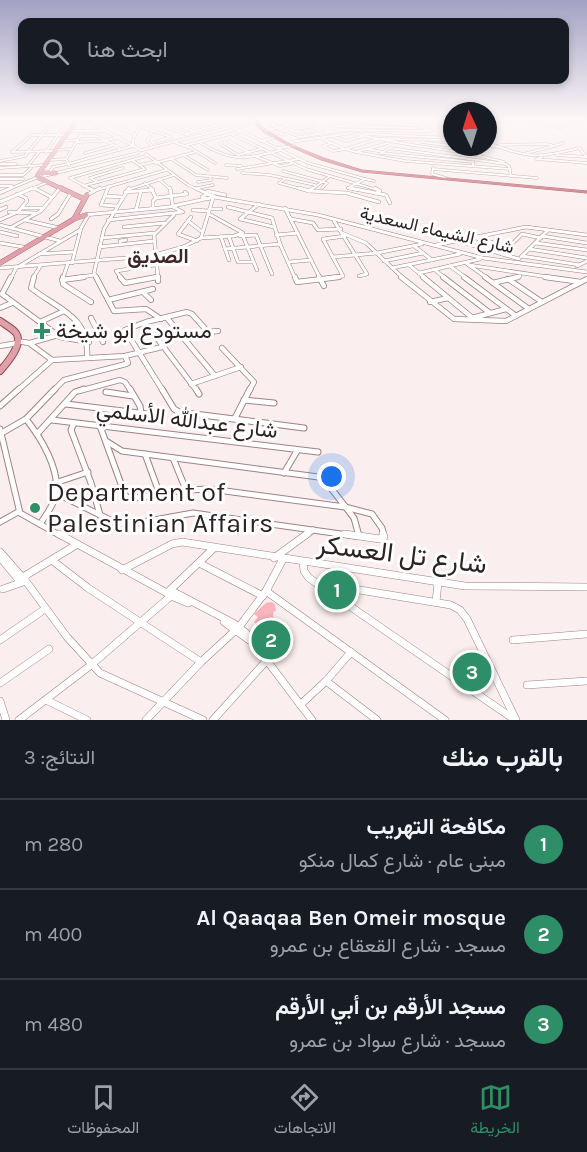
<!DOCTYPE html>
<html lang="ar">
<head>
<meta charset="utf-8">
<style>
	body { margin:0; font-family:Karla,Vazirmatn,sans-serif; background:#242831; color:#f1f3f6; direction:rtl }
	.compass { position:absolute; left:443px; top:102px; width:54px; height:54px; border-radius:50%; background:#171b24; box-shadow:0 3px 9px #0003; rotate:356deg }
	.you { position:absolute; left:332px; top:477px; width:21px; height:21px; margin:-15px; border:4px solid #fff; border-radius:50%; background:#1a73e8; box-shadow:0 0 0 9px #1a73e833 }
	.badge { display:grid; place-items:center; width:39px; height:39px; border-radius:50%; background:#2e8e67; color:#fff; font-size:20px; font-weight:700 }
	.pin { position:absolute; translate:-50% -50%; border:3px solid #fff; box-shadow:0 2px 6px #0006 }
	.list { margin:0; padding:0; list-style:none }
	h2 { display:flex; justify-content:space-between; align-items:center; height:78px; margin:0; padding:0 24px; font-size:26px }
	h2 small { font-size:20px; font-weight:400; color:#9ea1a6 }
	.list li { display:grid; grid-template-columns:39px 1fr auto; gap:18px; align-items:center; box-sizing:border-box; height:90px; padding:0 24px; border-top:2px solid #363941 }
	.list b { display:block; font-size:22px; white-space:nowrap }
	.list p { margin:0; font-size:20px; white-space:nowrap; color:#9ea1a6 }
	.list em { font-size:20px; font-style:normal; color:#9ea1a6 }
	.icon { flex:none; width:33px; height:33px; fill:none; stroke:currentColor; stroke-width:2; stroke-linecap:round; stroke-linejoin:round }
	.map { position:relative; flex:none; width:587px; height:720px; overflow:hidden; direction:ltr }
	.search { position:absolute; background:#171b24; box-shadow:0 3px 9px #0003; left:18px; right:18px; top:18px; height:66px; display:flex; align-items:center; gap:15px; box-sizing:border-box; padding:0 21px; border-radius:12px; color:#9ea1a6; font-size:22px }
	.sheet { height:348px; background:#171b24 }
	nav { display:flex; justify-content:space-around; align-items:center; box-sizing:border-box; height:84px; border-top:2px solid #363941; background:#171b24; font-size:16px; color:#9ea1a6 }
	nav a { display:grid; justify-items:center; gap:3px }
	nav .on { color:#2e8e67 }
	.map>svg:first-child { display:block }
	.green { fill:#fab4bb }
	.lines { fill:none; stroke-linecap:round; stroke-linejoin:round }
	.minor-far4-casing { stroke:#9f8285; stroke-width:3 }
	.minor-far3-casing { stroke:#9f8285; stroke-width:4 }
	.minor-far2-casing { stroke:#9f8285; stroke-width:6 }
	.minor-far1-casing { stroke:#9f8285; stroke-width:7 }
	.minor-casing { stroke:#9f8285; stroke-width:8 }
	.major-far2-casing { stroke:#934a55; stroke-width:4.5 }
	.major-far1-casing { stroke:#934a55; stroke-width:5 }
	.major-casing { stroke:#934a55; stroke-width:8 }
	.highway-casing { stroke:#934a55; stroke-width:1 }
	.minor-far4 { stroke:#fff; stroke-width:2 }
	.minor-far3 { stroke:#fff; stroke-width:3 }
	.minor-far2 { stroke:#fff; stroke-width:4.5 }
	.minor-far1 { stroke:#fff; stroke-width:5 }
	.minor { stroke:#fff; stroke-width:7 }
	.major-far2 { stroke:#dfa0a9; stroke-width:4 }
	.major-far1 { stroke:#dfa0a9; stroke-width:4.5 }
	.major { stroke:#dfa0a9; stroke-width:6 }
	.highway { fill:#ca6070; fill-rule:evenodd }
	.poi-dot { fill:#2e8e67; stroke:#fff; stroke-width:2 }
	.labels { text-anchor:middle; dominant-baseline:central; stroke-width:6; stroke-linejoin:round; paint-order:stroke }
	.far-street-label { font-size:18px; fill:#2d2223; stroke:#fff }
	.far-neighbourhood-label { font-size:20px; font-weight:bold; fill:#3e2629; stroke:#fff }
	.poi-label { font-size:22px; fill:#2d2223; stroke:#fff; text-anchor:start }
	.street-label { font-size:22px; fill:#2d2223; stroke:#fff }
	.near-poi-label { font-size:27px; fill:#2d2223; stroke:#fff; text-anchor:start }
	.near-street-label { font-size:27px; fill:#2d2223; stroke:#fff }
</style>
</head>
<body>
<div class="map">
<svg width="587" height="720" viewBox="0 0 587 720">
	<rect width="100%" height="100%" fill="#fbeeee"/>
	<polygon class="green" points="271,602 275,604 276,611 273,612 274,622 263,620 259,626 254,622 258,617 254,614 266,603"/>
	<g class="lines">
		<g class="minor-far4-casing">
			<g id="minor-far4">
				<polyline points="129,120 125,130 135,135"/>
				<polyline points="156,120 156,124 188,135"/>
				<polyline points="163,120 196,132"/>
				<polyline points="184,120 208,129"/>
				<polyline points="199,120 216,126"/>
				<polyline points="422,120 438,121"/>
				<polyline points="525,120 562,128 565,124 587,121"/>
				<polyline points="51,121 89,122 141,150"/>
				<polyline points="259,121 270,120"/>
				<polyline points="493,121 514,122"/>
				<polyline points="109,123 126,131"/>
				<polyline points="270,124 300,137 342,130 432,131 414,125 325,120"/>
				<polyline points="270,124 295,120"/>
				<polyline points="97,125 121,122"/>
				<polyline points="140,126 171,137 156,142"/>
				<polyline points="333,126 414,128"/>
				<polyline points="423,126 438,124 438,121"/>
				<polyline points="235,127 257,120"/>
				<polyline points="235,128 308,163 365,179 348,188"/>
				<polyline points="269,129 284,135"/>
				<polyline points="295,129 316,126 329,132"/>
				<polyline points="153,130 147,141 153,147"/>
				<polyline points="266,130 314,121"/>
				<polyline points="68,131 104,131"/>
				<polyline points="302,132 312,130 319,134"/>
				<polyline points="185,134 232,121"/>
				<polyline points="231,134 306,169 378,190"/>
				<path d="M357,134C406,147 456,148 504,162"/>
				<polyline points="365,134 452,138"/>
				<polyline points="80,136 97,136 119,148"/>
				<polyline points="334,137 347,141 363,136"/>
				<polyline points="323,139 345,149 378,139 452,140"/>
				<polyline points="62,141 78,140"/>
				<polyline points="228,141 250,153"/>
				<polyline points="261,141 276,137"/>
				<polyline points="77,142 102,141 120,137"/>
				<path d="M199,142C232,162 244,160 281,150"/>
				<polyline points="222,142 220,144 238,155 261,149"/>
				<polyline points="291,142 352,133"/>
				<polyline points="422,142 452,146"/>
				<polyline points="176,143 191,148 215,163"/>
				<polyline points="332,143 323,146 333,151 345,149 356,152 388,143"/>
				<path d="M488,143C530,158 536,159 579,148L587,157"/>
				<polyline points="187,145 242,131"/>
				<polyline points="500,145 547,144 554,146 527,153"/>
				<polyline points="133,146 133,139 143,120"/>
				<polyline points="488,146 499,147"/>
				<polyline points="554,146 563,143"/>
				<polyline points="461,147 473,148"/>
				<polyline points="277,148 294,146"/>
				<polyline points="367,149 383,152 390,148 506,164 509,166 511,176"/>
				<polyline points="55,150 72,149"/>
				<polyline points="142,150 231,127"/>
				<polyline points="12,152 32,135 65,135"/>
				<polyline points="12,152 54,151"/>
				<polyline points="46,152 67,122"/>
				<polyline points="356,152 405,161 510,169"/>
				<polyline points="85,153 114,145"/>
				<polyline points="381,153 473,162 473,166"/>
				<polyline points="146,154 188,185 199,190"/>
				<polyline points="183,155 208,170"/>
				<polyline points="557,155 587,157"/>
				<polyline points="257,157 280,166 291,164"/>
				<polyline points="542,157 536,159 587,163"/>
				<polyline points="170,158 196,175 227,178"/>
				<polyline points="48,160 66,159"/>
				<polyline points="0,161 25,156 49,126"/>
				<polyline points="155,163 195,152"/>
				<polyline points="0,164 16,164"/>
				<polyline points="68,164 133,146"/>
				<polyline points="69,165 66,159 83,131"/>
				<polyline points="139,165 154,162"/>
				<polyline points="226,165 241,166"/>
				<polyline points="28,166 39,152"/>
				<polyline points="0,168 45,165"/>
				<polyline points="433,168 432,174 446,178"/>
				<polyline points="237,169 299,159"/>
				<polyline points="433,169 537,178"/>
				<polyline points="283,171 327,183 322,188"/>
				<polyline points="49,173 53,167 68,164"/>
				<polyline points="242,173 270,175 315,185"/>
				<polyline points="0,175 23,175 31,168"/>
				<polyline points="44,176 138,153"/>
				<polyline points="0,179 23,179"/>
				<polyline points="159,179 171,190"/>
				<polyline points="285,179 279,183 305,190"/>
				<polyline points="365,179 374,181"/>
				<polyline points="98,182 90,178 123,168"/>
				<polyline points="198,182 211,180 210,177"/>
				<polyline points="145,183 153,190"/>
				<polyline points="0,186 12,186"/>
				<polyline points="83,186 145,169 132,160"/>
				<polyline points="33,188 37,190"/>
				<polyline points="198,188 213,185"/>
				<polyline points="348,188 358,190"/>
				<polyline points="7,190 38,177"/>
				<polyline points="29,190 48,182"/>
				<polyline points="58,190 60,188"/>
				<polyline points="92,190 70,178 146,156"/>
				<polyline points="97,190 166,170"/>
				<polyline points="107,190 109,186"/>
				<polyline points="127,190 174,175"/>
				<polyline points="311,190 330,176"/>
			</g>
		</g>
		<g class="minor-far3-casing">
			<g id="minor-far3">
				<polyline points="34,188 51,197"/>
				<polyline points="89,188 94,191"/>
				<polyline points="108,188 101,205 117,206"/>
				<polyline points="151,188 156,198 153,201 153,209"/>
				<polyline points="195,188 208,194"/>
				<polyline points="299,188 309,191"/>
				<polyline points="313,188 309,191 347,193 379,202"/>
				<polyline points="350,188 386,195 390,203"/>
				<polyline points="375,188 380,191 376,193"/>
				<polyline points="207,191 225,195"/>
				<polyline points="125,192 153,190"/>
				<polyline points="0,193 11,188"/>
				<polygon points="207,194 214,196 208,199 202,197"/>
				<polyline points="85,196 100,188"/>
				<polyline points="105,196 122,197"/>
				<polyline points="214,197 318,215 483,258 587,272"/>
				<polyline points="156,198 187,194 185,192"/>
				<polyline points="0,202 33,188"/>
				<polyline points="259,204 240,219 274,227"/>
				<polyline points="228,207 272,218 280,244 295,278"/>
				<polyline points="22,208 43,208"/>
				<polyline points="285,208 320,278"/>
				<polyline points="210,209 221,209"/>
				<polyline points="0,210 6,207"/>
				<polyline points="136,210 141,191"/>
				<polyline points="193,210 209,211"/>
				<polyline points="9,212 36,213"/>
				<polyline points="84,215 169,207 205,199"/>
				<polyline points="191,217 178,234 197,241"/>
				<polyline points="51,219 58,214 71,193"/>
				<polyline points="291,219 313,223 318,230 341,229"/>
				<polyline points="0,220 18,212 27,201 26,198 17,194"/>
				<polyline points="25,220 59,228"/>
				<polyline points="108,220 183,212 173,207 170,188"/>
				<polyline points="188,221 201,231"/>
				<polyline points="334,221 367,274 359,276"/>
				<polyline points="0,225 60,241"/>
				<polyline points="124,227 164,223"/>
				<polyline points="10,228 41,211 60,188"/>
				<polyline points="0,232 17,236"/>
				<polyline points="342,233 366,243 403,278"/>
				<polyline points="276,235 298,233"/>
				<polyline points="240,236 256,235 272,274"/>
				<polyline points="243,236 257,270"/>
				<polyline points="542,236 587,243"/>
				<polyline points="221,237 229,260"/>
				<polyline points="229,237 238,262 252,262"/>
				<polyline points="102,238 155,233"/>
				<polyline points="201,238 213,198"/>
				<polyline points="476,238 508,247"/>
				<polyline points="462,242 519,259"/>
				<polyline points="0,243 23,247"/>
				<polyline points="536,243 587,250"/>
				<polyline points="121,245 120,241 126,240"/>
				<polyline points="436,245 526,227 587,235"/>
				<polyline points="414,246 432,260"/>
				<polyline points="99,247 154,241"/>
				<polyline points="225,249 280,244"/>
				<polyline points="529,249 587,258"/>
				<polyline points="39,254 74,252"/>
				<polyline points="502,254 522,234 541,238"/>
				<polyline points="522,256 580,265"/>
				<polyline points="333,257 377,253 422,244"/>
				<polyline points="521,257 548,230"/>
				<polyline points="384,261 423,253"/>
				<polyline points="289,262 311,260"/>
				<polyline points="72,263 81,228 89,214"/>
				<polyline points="466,263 487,278"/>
				<polyline points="409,265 425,278"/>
				<polyline points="469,265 555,278"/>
				<polyline points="450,266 466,278"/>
				<polyline points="577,266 587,261"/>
				<polyline points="0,268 151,256 183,247 201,238 234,236 243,233 209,214"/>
				<polyline points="392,268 460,254"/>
				<polyline points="435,270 445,278"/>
				<polyline points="419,273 480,259"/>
				<polyline points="11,278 16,268 80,230"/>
				<polyline points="33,278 41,265"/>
				<polyline points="63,278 68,263"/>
				<polyline points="74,278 94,275"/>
				<polyline points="97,278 94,273 104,229 129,188"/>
				<polyline points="121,278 116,271 155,265"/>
				<polyline points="151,278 157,277"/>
				<polyline points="158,278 154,235 174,215"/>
				<polyline points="327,278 343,276 323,239 345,236"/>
				<polyline points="512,278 520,276"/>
			</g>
		</g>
		<g class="minor-far2-casing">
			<g id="minor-far2">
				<polyline points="11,277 2,294 60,337 89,342"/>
				<path d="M34,277L31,288C59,310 90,316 87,358"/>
				<polyline points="63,277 63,284 91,302"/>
				<polyline points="96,277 114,311 146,309 161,319"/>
				<polyline points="120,277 125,283 157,277"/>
				<polyline points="158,277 158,281"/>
				<polyline points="295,277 297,282 339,277"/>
				<polyline points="319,277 324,286"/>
				<polyline points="401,277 454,319 506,321 587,279"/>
				<polyline points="423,277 475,320"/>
				<polyline points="443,277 490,313"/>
				<polyline points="464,277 516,316"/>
				<polyline points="485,277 529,309"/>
				<polyline points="545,277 581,282"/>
				<polyline points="508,279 542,302"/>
				<polyline points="62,280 84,277"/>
				<polyline points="493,283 518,277"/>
				<polyline points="143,292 151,300"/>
				<polyline points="108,300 153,289"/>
				<polyline points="430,302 448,298"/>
				<polyline points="0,308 12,303"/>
				<polyline points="91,318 103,342"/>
				<polyline points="167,318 215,376"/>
				<polyline points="472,318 506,309"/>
				<polyline points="40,322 64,311"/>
				<polyline points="150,329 197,391"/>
				<polyline points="17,341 29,343 52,360 125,356 162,347"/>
				<polyline points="30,343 58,335"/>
				<polyline points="0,346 18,343"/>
				<polyline points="222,348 254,382 249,391"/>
				<polyline points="191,384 241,367"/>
				<polyline points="17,391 52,360"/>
				<polyline points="53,391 64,380 126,364 128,363 125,356"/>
				<polyline points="79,391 120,380 125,382 131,391"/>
				<polyline points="163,391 125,330 146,322 187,312 192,314 208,332 218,331"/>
			</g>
		</g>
		<g class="minor-far1-casing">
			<g id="minor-far1">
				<polyline points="130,389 140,406 141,413"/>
				<polyline points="162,389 174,409 179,412 304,428"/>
				<polyline points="196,389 199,394"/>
				<polyline points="106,392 133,396"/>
				<polyline points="244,400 274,403"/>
				<polyline points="66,404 155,415"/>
				<polyline points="0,406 19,389"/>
				<polyline points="235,418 250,389"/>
				<path d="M26,419C41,438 60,469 56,494C54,505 46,515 40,524"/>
				<polyline points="52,420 318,452"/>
				<polyline points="74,423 71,430 91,483 100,515"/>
				<polyline points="100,426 125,495 129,499 186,490 210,489 345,507 372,514 382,528 384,536"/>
				<polyline points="0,429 20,513 61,536"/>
				<polyline points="38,433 75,392 84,389"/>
				<polyline points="0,434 26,419 55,389"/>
				<polyline points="106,441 122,451 341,480"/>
				<polyline points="145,454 160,495"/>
				<polyline points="173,458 186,490"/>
				<polyline points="284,473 297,451"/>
				<polyline points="324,479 354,518 359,536"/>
				<polyline points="55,483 88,472"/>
				<polyline points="56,493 118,524 132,524 193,513 355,536"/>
				<polyline points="0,522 18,512"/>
				<polyline points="305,536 313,530"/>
			</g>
		</g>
		<g class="minor-casing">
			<g id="minor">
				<polyline points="59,534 167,593"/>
				<polyline points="345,534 380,539 384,537 383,534"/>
				<polyline points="0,552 22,577"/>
				<polyline points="0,557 18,579"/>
				<polyline points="274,558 307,534"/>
				<polyline points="53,561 88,588 201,662"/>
				<polyline points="303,562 304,571 309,578 515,720"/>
				<polyline points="199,563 263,596"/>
				<polyline points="122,570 172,544 182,542 465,586 587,587"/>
				<polyline points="23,577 76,545"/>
				<polyline points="25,580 67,637 100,673 203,720"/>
				<polyline points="317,583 451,605 460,610 467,619 516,720"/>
				<polyline points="3,589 23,582 25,578 18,579 19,583"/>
				<polyline points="170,590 214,548"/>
				<polyline points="266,591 445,720"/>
				<polyline points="174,592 233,623 246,633 312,720"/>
				<polyline points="171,596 188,603"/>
				<polyline points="436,602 438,582"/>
				<polyline points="224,622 249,640"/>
				<polyline points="0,640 45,609"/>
				<polyline points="513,640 587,634"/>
				<polyline points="326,681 377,720"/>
				<polyline points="0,683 49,649"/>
				<polyline points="527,685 587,681"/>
				<polyline points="46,700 87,720"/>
				<polyline points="0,701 6,720"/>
				<polyline points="300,705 326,681 351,652"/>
				<polyline points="19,720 91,665 171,596"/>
				<polyline points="146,720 201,662 239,627 266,591 283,559"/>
				<polyline points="213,720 267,660"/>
			</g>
		</g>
		<g class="major-far2-casing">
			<g id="major-far2">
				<polyline points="86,120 89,122"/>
				<polyline points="41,173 56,173"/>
				<polyline points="37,176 77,120"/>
				<polyline points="39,178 64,190"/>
			</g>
		</g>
		<g class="major-far1-casing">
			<g id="major-far1">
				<polyline points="61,188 84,199"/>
				<polyline points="74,219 86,215"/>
				<polyline points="0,263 74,219 87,195"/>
			</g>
		</g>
		<g class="major-casing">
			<path id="major" d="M0,321C4,324 12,328 16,333C24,344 7,363 0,371"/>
		</g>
		<g class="highway-casing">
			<polygon id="highway" points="255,120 259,120 259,124 266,130 292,145 324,158 362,170 587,191 587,193 362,172 321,160 289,146 263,132 256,125"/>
		</g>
		<use href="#minor-far4" class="minor-far4"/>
		<use href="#minor-far3" class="minor-far3"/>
		<use href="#minor-far2" class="minor-far2"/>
		<use href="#minor-far1" class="minor-far1"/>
		<use href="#minor" class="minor"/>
		<use href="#major-far2" class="major-far2"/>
		<use href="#major-far1" class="major-far1"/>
		<use href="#major" class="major"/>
		<use href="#highway" class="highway"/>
	</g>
	<linearGradient id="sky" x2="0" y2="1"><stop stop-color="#a3a1c4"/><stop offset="0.54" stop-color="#fdf7f7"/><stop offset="1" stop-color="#fdf7f7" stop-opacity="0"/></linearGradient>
	<rect width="587" height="221" fill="url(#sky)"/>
	<g class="poi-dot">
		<path d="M39 322h6v6h6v6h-6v6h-6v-6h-6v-6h6z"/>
		<circle cx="35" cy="508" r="6"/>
	</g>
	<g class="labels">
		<g class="far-street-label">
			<text transform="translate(437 230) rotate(13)">شارع الشيماء السعدية</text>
		</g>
		<g class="far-neighbourhood-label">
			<text x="158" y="256">الصديق</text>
		</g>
		<g class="poi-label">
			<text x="56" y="331">مستودع ابو شيخة</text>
		</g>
		<g class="street-label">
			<text transform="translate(187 420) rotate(7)">شارع عبدالله الأسلمي</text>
		</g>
		<g class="near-poi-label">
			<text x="47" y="492">Department of<tspan x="47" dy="31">Palestinian Affairs</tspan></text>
		</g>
		<g class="near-street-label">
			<text transform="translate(402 554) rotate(7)">شارع تل العسكر</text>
		</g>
	</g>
</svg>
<svg class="compass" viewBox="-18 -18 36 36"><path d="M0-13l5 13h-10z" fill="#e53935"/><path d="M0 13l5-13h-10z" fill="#9ea1a6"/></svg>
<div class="you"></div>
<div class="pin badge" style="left:337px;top:590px">1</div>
<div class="pin badge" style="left:271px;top:640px">2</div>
<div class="pin badge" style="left:472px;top:672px">3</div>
<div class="search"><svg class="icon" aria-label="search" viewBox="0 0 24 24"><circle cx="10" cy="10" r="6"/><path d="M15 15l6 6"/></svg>ابحث هنا</div>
</div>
<section class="sheet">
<h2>بالقرب منك<small>النتائج: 3</small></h2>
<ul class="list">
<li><span class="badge">1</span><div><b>مكافحة التهريب</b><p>مبنى عام · شارع كمال منكو</p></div><em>280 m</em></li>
<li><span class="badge">2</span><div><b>Al Qaaqaa Ben Omeir mosque</b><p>مسجد · شارع القعقاع بن عمرو</p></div><em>400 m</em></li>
<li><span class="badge">3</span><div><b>مسجد الأرقم بن أبي الأرقم</b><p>مسجد · شارع سواد بن عمرو</p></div><em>480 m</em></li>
</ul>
</section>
<nav>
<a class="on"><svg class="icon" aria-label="map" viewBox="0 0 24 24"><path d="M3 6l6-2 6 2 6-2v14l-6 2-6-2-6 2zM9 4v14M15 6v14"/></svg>الخريطة</a>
<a><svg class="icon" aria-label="directions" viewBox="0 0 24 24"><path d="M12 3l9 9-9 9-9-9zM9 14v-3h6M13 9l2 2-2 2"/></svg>الاتجاهات</a>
<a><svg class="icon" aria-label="saved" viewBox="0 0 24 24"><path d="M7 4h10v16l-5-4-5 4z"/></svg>المحفوظات</a>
</nav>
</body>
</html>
